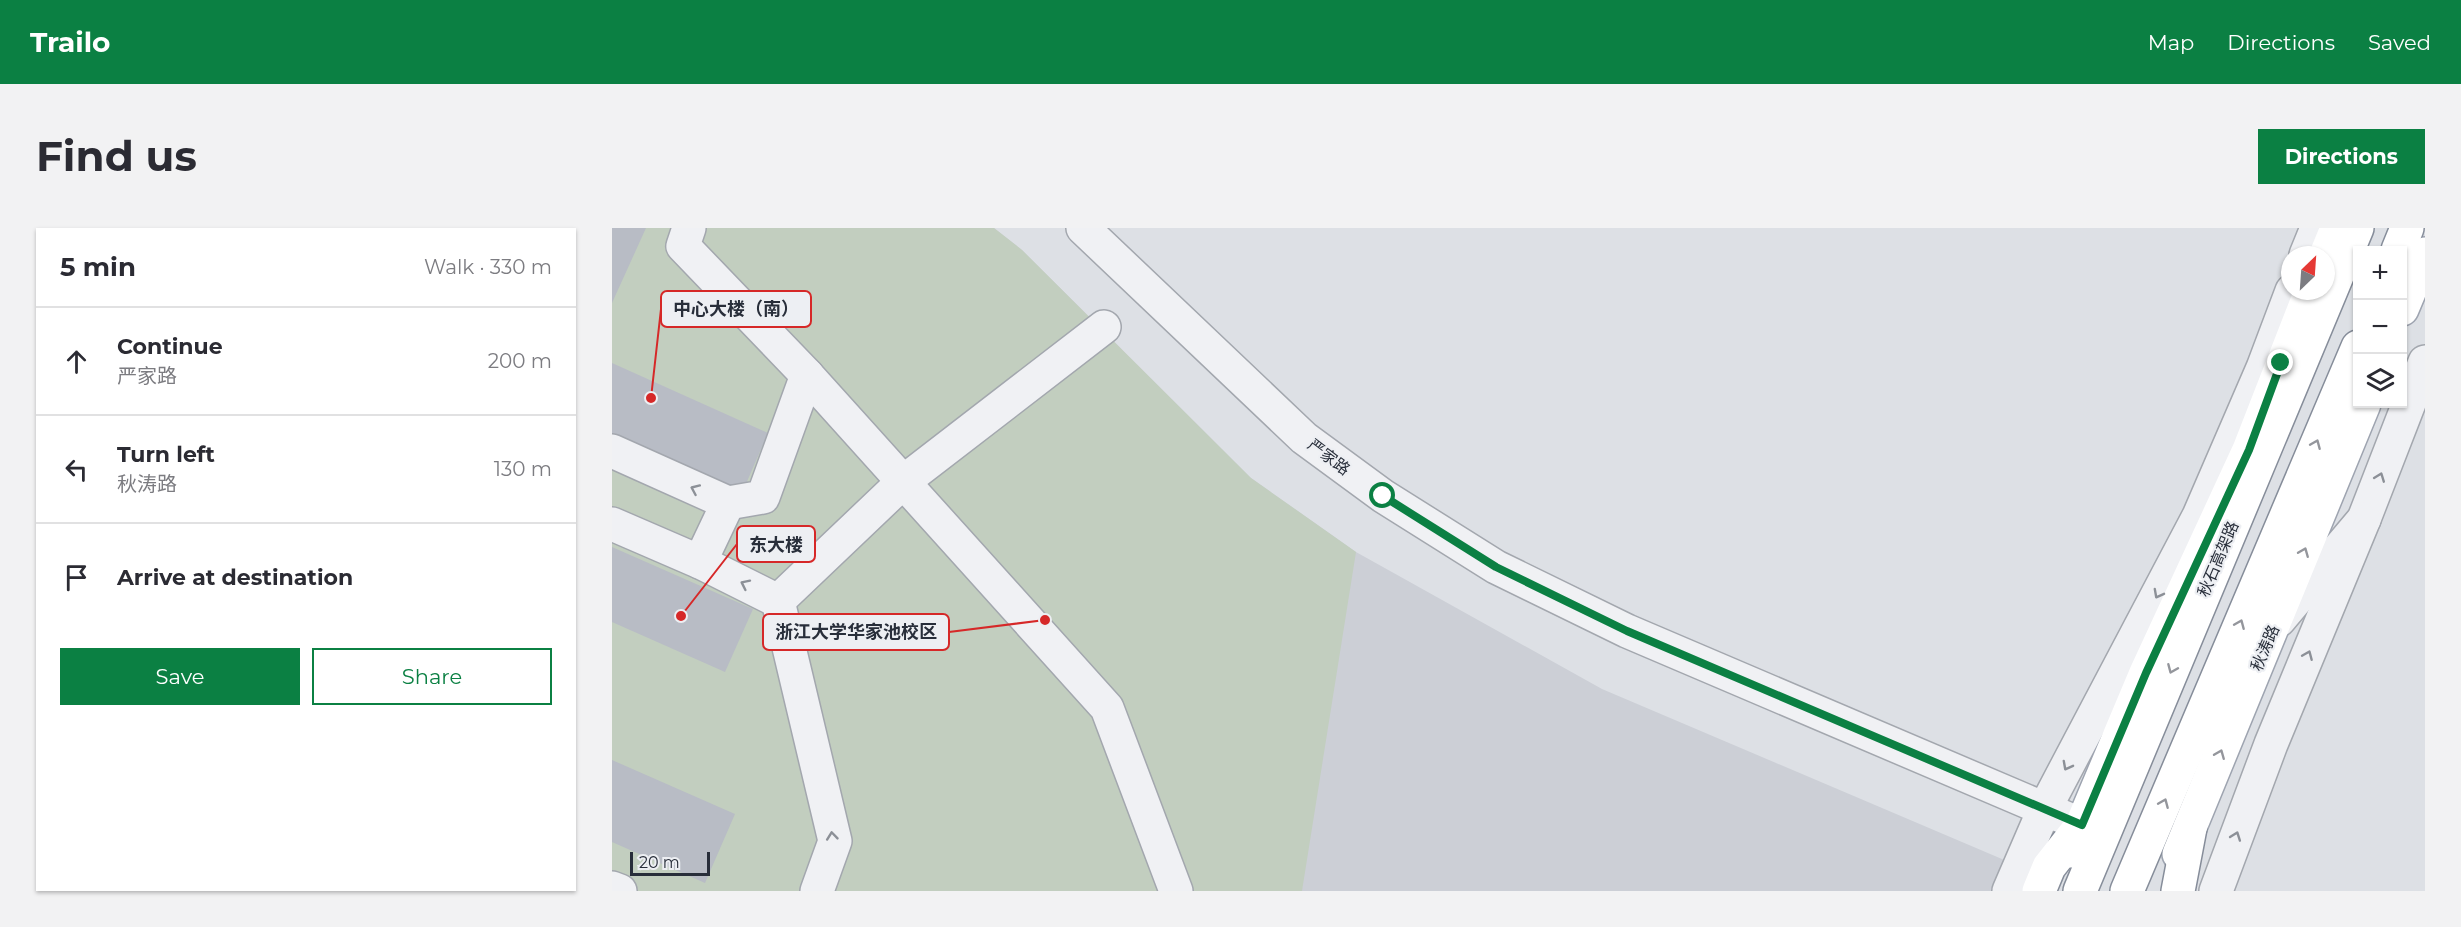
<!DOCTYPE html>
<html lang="en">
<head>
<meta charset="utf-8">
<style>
	body { margin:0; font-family:Montserrat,"Noto Sans SC",sans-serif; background:#f2f2f3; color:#2b2b33 }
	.controls { position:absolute; right:18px; top:18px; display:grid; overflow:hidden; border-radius:0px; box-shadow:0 2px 4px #0004 }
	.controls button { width:54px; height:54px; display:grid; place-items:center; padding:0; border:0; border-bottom:2px solid #e1e1e2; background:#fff; color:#2b2b33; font:30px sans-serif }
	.compass { position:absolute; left:1669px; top:18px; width:54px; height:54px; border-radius:50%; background:#fff; box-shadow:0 2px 4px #0004; rotate:25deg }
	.scale { position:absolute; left:18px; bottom:15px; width:80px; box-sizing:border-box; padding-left:6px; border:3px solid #282e3a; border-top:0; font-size:16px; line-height:21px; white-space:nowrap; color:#282e3a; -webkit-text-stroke:4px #edeff3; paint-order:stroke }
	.stop { position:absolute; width:18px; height:18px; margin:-14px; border:4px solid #0b8043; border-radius:50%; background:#fff }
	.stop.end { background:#0b8043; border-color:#fff; box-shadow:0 2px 6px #0008 }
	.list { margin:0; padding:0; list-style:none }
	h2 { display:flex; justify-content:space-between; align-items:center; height:78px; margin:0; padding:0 24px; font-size:26px }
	h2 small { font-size:20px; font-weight:400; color:#7c7c81 }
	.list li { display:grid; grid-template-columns:39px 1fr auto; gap:18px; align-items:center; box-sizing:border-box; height:108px; padding:0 24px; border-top:2px solid #e1e1e2 }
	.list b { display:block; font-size:22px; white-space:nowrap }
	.list p { margin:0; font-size:20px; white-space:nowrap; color:#7c7c81 }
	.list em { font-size:20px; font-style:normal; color:#7c7c81 }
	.actions { display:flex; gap:12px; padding:18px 24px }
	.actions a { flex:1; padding:14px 0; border:2px solid #0b8043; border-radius:0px; text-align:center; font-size:21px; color:#0b8043 }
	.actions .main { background:#0b8043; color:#fff }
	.icon { flex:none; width:33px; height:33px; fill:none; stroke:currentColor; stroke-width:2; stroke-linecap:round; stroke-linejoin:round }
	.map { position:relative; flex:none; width:1813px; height:663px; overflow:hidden; border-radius:0px }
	header { display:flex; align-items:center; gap:36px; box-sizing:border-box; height:84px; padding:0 30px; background:#0b8043; color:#fff }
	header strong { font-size:28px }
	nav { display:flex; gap:33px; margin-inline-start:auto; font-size:21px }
	.intro { display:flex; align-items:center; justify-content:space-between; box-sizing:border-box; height:144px; padding:0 36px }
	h1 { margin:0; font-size:42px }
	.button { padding:15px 27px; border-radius:0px; background:#0b8043; color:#fff; font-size:21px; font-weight:700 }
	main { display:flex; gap:36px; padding:0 36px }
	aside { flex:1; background:#fff; border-radius:0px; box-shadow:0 2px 4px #0004 }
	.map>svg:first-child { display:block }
	.built { fill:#cccfd6 }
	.green { fill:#c2cebf }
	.building { fill:#b8bcc5 }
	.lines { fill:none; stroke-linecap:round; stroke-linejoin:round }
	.minor-casing { stroke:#a3a7ae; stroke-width:36 }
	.major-casing { stroke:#9ea4b0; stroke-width:36 }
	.highway-casing { stroke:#868d9a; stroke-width:36 }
	.minor { stroke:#f0f1f4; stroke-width:33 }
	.major { stroke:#fff; stroke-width:33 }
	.highway { stroke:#fff; stroke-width:33 }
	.oneway { stroke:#94969c }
	.oneway2 { stroke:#8c9097 }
	.route { stroke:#0b8043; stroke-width:8 }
	.labels { text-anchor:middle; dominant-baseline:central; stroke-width:4.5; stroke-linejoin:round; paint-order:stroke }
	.street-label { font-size:16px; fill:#282e3a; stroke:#edeff3 }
	.leader { fill:none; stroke:#d62828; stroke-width:2 }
	.callout-dot { fill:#d62828; stroke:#edeff3; stroke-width:2 }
	.callout { fill:#edeff3; stroke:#d62828; stroke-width:2 }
	.callout-label { font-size:18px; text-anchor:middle; font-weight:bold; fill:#282e3a }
</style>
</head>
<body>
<header>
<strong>Trailo</strong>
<nav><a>Map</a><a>Directions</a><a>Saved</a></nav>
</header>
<div class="intro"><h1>Find us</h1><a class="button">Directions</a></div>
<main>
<aside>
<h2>5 min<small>Walk · 330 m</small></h2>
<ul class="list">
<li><svg class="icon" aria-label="ahead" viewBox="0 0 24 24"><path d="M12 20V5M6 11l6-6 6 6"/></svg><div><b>Continue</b><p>严家路</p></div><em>200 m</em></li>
<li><svg class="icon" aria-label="left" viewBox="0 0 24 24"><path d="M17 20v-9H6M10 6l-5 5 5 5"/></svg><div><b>Turn left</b><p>秋涛路</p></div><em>130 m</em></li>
<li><svg class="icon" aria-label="arrive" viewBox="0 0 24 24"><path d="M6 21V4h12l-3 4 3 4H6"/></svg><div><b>Arrive at destination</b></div></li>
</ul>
<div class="actions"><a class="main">Save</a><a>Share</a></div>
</aside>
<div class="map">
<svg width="1813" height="663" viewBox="0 0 1813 663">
	<rect width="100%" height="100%" fill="#dde0e5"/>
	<polygon class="built" points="0,0 382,0 410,22 639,250 744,324 990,461 1397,634 1385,663 0,663"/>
	<polygon class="green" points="0,0 382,0 410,22 639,250 744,324 690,663 0,663"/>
	<g class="building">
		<polygon points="0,0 34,0 0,75"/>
		<polygon points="0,135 156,205 130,265 0,209"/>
		<polygon points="0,319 141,381 113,444 0,394"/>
		<polygon points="0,532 123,586 93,655 0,614"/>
	</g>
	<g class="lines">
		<g class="minor-casing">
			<g id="minor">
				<polyline points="77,0 71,18 195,147 151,269 116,275"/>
				<polyline points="471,0 692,210 771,268 884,339 1015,403 1470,597"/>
				<polyline points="1694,27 1705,0"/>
				<polyline points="195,147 495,480 564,663"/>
				<polyline points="0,223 116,275 88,334"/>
				<polyline points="0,296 88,334 166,373 223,613 205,663"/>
				<polyline points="166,373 291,254 492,99"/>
				<polyline points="1667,392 1752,291 1813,134"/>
				<polyline points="0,660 8,663"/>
				<polyline points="1397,663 1432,582 1587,288 1651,140 1680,63"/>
				<polyline points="1604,663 1659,516 1752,291"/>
			</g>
		</g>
		<g class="major-casing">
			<g id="major">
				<polyline points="1714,27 1725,0"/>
				<polyline points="1790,81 1813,26"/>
				<polyline points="1459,623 1534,445 1637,222 1699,63"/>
				<polyline points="1567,626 1752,176"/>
			</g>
		</g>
		<g class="highway-casing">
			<g id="highway">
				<polyline points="1786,22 1795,0"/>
				<polyline points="1427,663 1437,639 1470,597"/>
				<polyline points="1468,663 1745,0"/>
				<polyline points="1515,663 1746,119"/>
				<polyline points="1566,663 1578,600"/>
			</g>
		</g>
		<use href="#minor" class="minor"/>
		<use href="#major" class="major"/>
		<use href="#highway" class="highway"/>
	</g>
	<defs><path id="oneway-chevron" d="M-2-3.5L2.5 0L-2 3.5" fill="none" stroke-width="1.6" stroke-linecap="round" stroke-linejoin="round" transform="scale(1.5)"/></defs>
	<g class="oneway">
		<use href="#oneway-chevron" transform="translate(1704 216) rotate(-67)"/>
		<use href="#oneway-chevron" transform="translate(1692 324) rotate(-68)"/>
		<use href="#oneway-chevron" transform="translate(1628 396) rotate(-67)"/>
		<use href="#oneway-chevron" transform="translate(1560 441) rotate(113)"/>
		<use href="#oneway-chevron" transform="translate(1608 526) rotate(-68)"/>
		<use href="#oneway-chevron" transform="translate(1552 575) rotate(-67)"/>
	</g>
	<g class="oneway2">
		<use href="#oneway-chevron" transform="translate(1768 249) rotate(-69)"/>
		<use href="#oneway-chevron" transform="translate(83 261) rotate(-156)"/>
		<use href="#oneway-chevron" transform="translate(133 356) rotate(-154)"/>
		<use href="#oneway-chevron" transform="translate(1546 366) rotate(118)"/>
		<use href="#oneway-chevron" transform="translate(1696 427) rotate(-67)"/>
		<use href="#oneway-chevron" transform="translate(1455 538) rotate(118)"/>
		<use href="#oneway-chevron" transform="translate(220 608) rotate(-96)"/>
		<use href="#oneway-chevron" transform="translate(1624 608) rotate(-70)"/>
	</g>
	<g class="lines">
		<polyline class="route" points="771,268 884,339 1015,403 1470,597 1534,445 1637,222 1669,135"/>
	</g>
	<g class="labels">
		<g class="street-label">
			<text transform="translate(717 229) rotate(37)">严家路</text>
			<text transform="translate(1606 331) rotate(-67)">秋石高架路</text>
			<text transform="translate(1653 420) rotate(-67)">秋涛路</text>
		</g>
	</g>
	<path class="leader" d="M39 170L49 81M69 388L125 316M433 392L337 404"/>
	<g class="callout-dot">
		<circle cx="39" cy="170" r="6"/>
		<circle cx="69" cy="388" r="6"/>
		<circle cx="433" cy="392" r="6"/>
	</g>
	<g class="callout">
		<rect x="49" y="63" width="150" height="36" rx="6"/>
		<rect x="125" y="298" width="78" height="36" rx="6"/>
		<rect x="151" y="386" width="186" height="36" rx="6"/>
	</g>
	<g class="callout-label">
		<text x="124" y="87">中心大楼（南）</text>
		<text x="164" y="323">东大楼</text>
		<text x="244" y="410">浙江大学华家池校区</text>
	</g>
</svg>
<div class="controls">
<button>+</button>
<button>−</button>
<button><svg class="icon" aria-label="layers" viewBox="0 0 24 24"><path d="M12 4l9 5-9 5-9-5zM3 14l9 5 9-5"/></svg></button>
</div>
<svg class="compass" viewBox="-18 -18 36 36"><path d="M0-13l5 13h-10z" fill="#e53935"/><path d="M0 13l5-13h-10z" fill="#7c7c81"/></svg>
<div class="scale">20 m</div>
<div class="stop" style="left:771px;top:268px"></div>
<div class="stop end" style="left:1669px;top:135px"></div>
</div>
</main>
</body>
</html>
